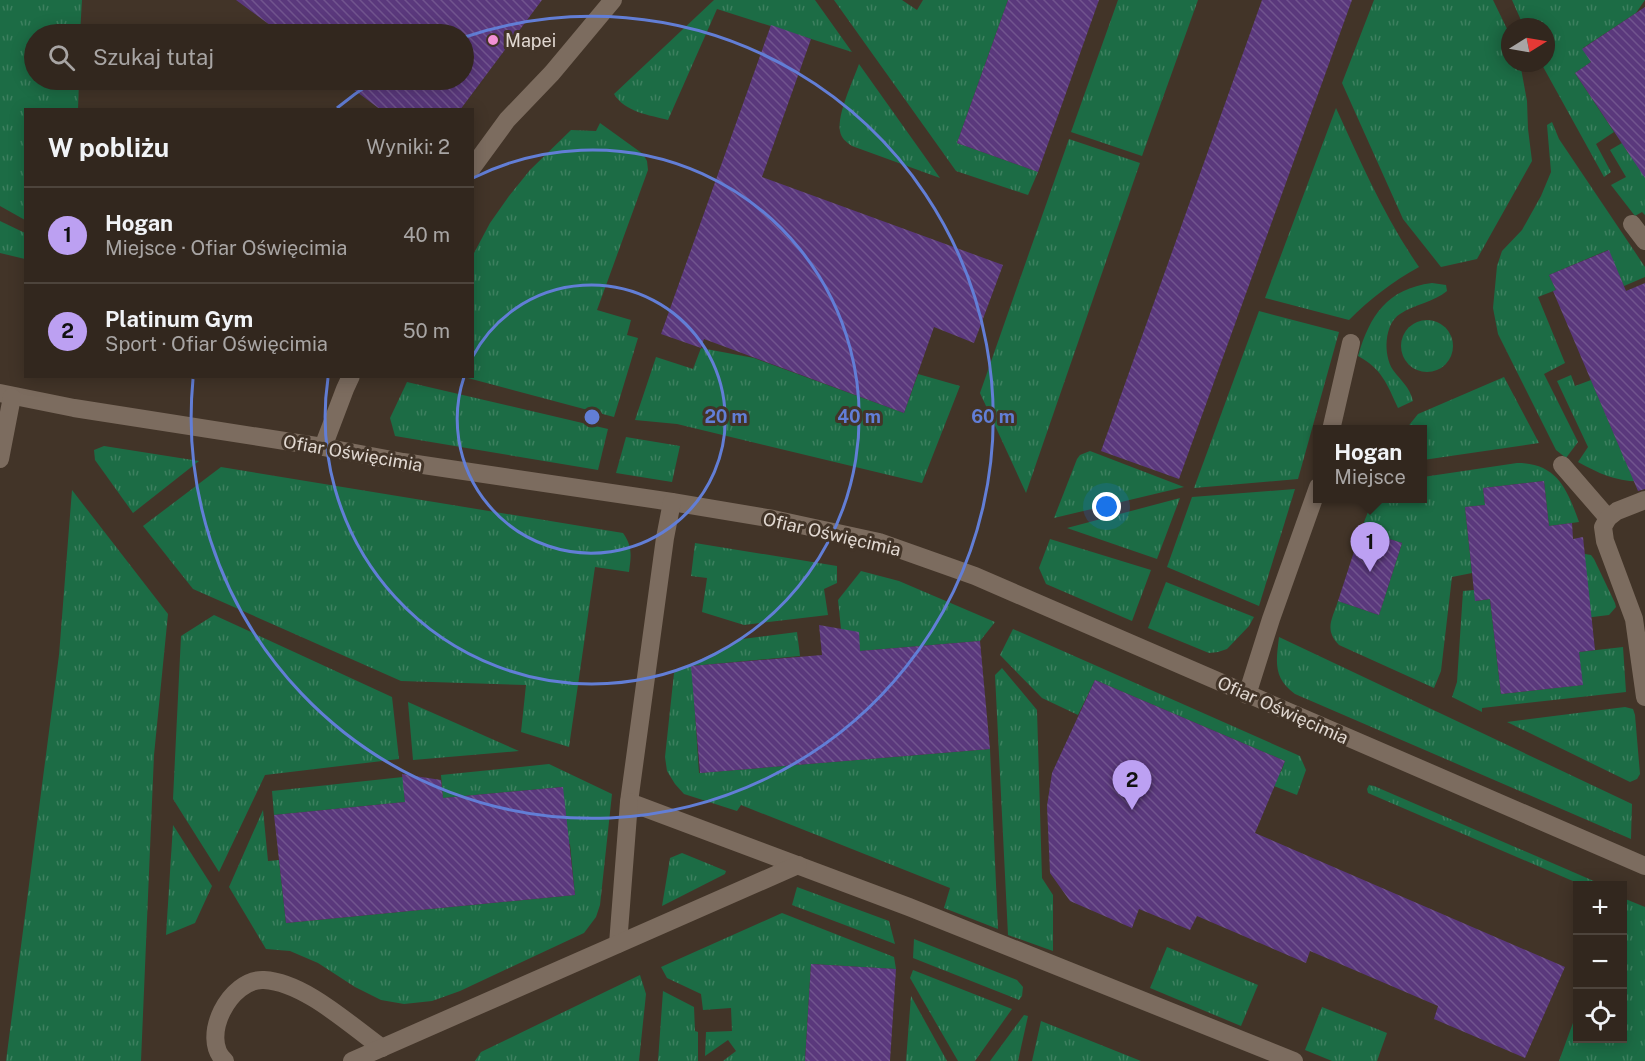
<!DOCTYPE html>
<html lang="pl">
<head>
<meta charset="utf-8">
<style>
	body { margin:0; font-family:"Public Sans",sans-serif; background:#3d332b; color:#f1f3f6 }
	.controls { position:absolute; right:18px; bottom:18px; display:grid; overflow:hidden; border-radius:0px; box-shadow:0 3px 15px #0003 }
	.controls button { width:54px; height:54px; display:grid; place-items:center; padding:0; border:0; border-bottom:2px solid #4d443c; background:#32271e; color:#f1f3f6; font:30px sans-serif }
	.compass { position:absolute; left:1501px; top:18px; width:54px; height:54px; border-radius:50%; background:#32271e; box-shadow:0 3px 15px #0003; rotate:79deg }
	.you { position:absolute; left:1107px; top:507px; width:21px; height:21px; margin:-15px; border:4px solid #fff; border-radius:50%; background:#1a73e8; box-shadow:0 0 0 9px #1a73e833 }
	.badge { display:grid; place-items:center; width:39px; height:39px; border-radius:50%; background:#bca0f2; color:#111; font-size:20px; font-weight:700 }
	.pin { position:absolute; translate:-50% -50px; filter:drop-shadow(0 2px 3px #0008) }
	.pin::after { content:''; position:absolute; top:32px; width:21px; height:18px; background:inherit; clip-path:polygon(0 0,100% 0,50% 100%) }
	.popup { position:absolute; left:1313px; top:425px; width:114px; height:78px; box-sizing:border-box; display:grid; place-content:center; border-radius:0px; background:#32271e; filter:drop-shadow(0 2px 4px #0005); font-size:20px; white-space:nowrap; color:#a8a5a4 }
	.popup b { font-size:22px; color:#f1f3f6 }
	.popup::after { content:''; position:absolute; left:50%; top:100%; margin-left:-12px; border:12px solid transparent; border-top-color:#32271e }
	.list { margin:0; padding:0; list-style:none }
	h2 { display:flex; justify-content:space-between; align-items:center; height:78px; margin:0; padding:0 24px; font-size:26px }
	h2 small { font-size:20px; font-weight:400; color:#a8a5a4 }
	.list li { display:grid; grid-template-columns:39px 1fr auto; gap:18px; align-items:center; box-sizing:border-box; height:96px; padding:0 24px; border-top:2px solid #4d443c }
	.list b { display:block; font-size:22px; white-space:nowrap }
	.list p { margin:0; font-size:20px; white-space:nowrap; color:#a8a5a4 }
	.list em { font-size:20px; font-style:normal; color:#a8a5a4 }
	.icon { flex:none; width:33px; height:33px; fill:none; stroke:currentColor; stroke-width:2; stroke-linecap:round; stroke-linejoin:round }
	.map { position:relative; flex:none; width:1645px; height:1061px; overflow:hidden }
	.search { position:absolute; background:#32271e; box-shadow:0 3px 15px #0003; left:24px; top:24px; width:450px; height:66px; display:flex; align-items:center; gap:15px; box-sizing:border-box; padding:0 21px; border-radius:33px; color:#a8a5a4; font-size:22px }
	.panel { position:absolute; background:#32271e; box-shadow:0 3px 15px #0003; left:24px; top:108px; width:450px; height:270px; border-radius:0px }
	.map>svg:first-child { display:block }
	.grass { fill:url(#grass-tufts) }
	.building { fill:url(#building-back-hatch) }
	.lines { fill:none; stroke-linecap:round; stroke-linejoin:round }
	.minor { stroke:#7c6c5f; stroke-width:18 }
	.ring { fill:none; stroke:#627ed6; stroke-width:3 }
	.poi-dot { fill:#f391d5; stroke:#423428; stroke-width:2 }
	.labels { text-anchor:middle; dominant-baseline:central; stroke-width:6; stroke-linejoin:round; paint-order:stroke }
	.poi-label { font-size:18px; fill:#e1d8d1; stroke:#423428; text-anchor:start }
	.street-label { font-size:18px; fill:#e1d8d1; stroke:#423428 }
	.centre { fill:#627ed6; stroke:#423428; stroke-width:3 }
	.ring-label { font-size:18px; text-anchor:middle; font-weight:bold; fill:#627ed6; stroke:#423428; stroke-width:6; stroke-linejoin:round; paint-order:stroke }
</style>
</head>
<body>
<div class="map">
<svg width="1645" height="1061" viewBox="0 0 1645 1061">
	<defs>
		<pattern id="grass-tufts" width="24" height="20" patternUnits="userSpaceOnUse" patternTransform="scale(1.5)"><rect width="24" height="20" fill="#1c6c45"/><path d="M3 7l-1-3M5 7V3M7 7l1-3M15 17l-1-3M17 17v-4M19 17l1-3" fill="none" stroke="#3d805f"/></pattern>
		<pattern id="building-back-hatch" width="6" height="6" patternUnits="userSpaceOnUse" patternTransform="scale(1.5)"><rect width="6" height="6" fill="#5a387c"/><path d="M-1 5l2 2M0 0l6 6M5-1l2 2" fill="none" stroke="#71548e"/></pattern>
	</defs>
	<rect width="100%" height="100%" fill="#423428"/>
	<g class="grass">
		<polygon points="0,0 82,0 80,34 34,34 34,80 79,80 78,109 26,110 25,220 0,206"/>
		<path d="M714,0H815L852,52L717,9L668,120C649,115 625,112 614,94Z"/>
		<polygon points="834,0 902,0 917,10 923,0 1008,0 957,143 1038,172 1028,195 956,171"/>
		<polygon points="1118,0 1198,0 1142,156 1071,132"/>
		<polygon points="1374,0 1493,0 1510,35 1510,63 1520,63 1527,101 1528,129 1532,161 1477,259 1441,267 1403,219 1342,83"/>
		<polygon points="1512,0 1645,0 1636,13 1583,48 1591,62 1575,73 1614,132 1596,144 1611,172 1604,177 1541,63 1546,63 1546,27 1524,27"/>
		<path d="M859,64L940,178L852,146C846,142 841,138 840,131C837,114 853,81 859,64Z"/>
		<path d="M1336,108C1361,163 1385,218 1419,267C1393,281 1370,299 1349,320L1265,298Z"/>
		<polygon points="1552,122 1559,139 1645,267 1645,277 1624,286 1608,250 1549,275 1556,290 1538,297 1565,363 1544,374 1578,442 1566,458 1556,450 1498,334 1493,308 1497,266 1502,251 1522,230 1541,196 1551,172 1547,125"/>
		<polygon points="600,123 643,154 647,161 648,170 597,310 631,320 627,335 638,338 614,417 464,377 472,376 473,255 490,223 509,196 530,170 571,130 596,131"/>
		<polygon points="1069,139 1140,163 1026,493 980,393"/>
		<polygon points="1622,143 1628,153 1642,145 1645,149 1645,215 1642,212 1635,216 1611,185 1626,177 1610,150"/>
		<polygon points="0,221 25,233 25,259 0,253"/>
		<path d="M1432,283L1446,285L1447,291C1434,302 1415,304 1400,314C1384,324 1383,355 1393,370C1402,382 1409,386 1413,401L1398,408C1387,384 1382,369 1358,356C1370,315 1387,289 1432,283Z"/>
		<polygon points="1259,311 1339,332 1298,479 1194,488"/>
		<circle cx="1427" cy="346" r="26"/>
		<polygon points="701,348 754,358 904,413 918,374 960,386 922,483 677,424 635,420 656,357 693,369"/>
		<path d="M1571,375L1575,386L1591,380L1628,467L1645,481C1619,483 1600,474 1578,462L1588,447L1557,381Z"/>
		<polygon points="1504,377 1539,443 1423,460 1422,430 1406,429 1418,414"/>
		<polygon points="407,382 608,429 598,470 395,436 390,418"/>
		<polygon points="626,437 680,446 672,482 616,473"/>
		<polygon points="104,446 199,461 133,513 95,460 94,450"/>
		<polygon points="1090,451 1184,487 1054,518 1077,459 1080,455"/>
		<path d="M1517,463C1557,463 1567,489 1579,522L1549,526L1544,481L1483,488L1485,505L1465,507L1472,573L1452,577L1441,671L1434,688L1339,645C1324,629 1332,620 1338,601L1379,615L1402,543L1361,530L1373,499L1422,498L1423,477Z"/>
		<path d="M221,467L623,533C633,547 631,556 629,572L595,567L569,747L521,732L526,685L401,681L193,589L143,526Z"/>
		<polygon points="1295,489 1259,606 1167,567 1192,497"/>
		<polygon points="72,490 168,614 154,755 141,1061 6,1061 59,655"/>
		<polygon points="1180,498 1157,559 1067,528"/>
		<polygon points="1050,539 1151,570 1132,621 1046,584 1039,568"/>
		<polygon points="695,543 837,566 837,583 824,589 828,615 744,625 702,612 707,578 691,576"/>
		<polygon points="1585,554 1591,555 1594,559 1615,603 1616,607 1609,615 1576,619 1553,557"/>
		<polygon points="861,571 899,581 995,622 980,641 860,651 841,629 838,600"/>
		<polygon points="1166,582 1254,617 1249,626 1227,649 1218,652 1209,653 1148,628"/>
		<polygon points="1474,590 1476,601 1490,599 1501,694 1582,685 1579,652 1623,647 1626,692 1482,708 1482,712 1452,697 1457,682 1463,591"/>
		<polygon points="214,615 392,697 399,759 265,775 219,872 173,799 181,636"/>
		<polygon points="1013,629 1300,756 1306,770 1297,795 1256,779 1262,764 1281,772 1285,761 1095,680 1078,715 1042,698 1000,655"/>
		<polygon points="797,632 800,656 692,666 699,773 990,749 998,929 944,908 950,888 741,805 737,811 684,794 675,784 667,771 665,757 674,673 742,639"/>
		<path d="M1279,637L1632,804L1631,839L1295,694C1273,678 1276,662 1279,637Z"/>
		<polygon points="1002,668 1037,710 1042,878 1053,895 1053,951 1008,935 995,675"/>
		<polygon points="408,702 519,751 413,760"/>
		<polygon points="1625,707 1633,709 1635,715 1640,774 1637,779 1630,782 1507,722"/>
		<polygon points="549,764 612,794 600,905 596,917 584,933 460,991 432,1001 404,1004 381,1000 355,987 318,963 290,951 266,949 229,887 263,810 268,861 279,860 286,923 575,895 570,844 562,845 563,787 443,798 441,775"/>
		<polygon points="403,777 405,802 274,815 272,791"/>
		<polygon points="1369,785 1374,786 1603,885 1582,885 1368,793 1367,789"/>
		<polygon points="173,825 212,886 195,923 166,935"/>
		<polygon points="682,853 726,871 725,874 662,906 670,858"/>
		<polygon points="797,887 889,921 895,944 792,905"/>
		<polygon points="1623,898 1645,907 1645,1061 1559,1061 1577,1012 1578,1038 1622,1038"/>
		<polygon points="782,913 894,957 896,969 811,964 805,1061 723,1061 736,1051 728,1040 705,1056 706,1032 732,1031 731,1008 703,1010 701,994 667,978 661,967"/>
		<polygon points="914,939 1017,980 1023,987 1022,996 1019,1000 913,958"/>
		<polygon points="1167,947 1258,985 1241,1026 1150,988"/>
		<polygon points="913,970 1012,1009 975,1061 958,1061 910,978"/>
		<polygon points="640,975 646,994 639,1061 475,1061 481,1052"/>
		<polygon points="663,991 694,1007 695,1031 698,1032 698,1061 658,1061"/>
		<polygon points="911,996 947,1061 906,1061"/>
		<polygon points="1322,1007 1387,1033 1377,1061 1332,1061 1305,1050"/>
		<polygon points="1024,1015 1028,1016 1018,1061 990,1061"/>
		<polygon points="1041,1021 1141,1061 1032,1061"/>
	</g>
	<g class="building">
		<polygon points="236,0 542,0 460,110 381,110 341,80 464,80 464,34 282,34"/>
		<polygon points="1008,0 1099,0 1038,172 957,143"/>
		<polygon points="1262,0 1352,0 1179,479 1101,451"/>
		<polygon points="1645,7 1645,178 1575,73 1591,62 1582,49"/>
		<polygon points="771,25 811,39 762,177 1003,265 974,343 934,327 904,413 704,339 701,348 661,334"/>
		<polygon points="1609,250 1626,291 1645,283 1645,489 1638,491 1553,291 1556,290 1549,275"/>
		<polygon points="1544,481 1549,526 1572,523 1573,539 1583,537 1595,650 1579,652 1583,685 1501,694 1490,599 1475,601 1465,507 1485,505 1483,488"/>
		<polygon points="1361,530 1402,543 1379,615 1338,601"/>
		<polygon points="819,625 859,632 860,651 980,641 990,749 700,773 691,666 822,655"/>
		<polygon points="1095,680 1285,761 1255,833 1565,967 1525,1058 1434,1019 1438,1006 1310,951 1306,963 1197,916 1190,930 1139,909 1132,928 1070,901 1050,873 1047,806 1052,773"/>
		<polygon points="402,774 441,780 443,798 563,787 575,895 286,923 274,815 405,802"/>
		<polygon points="811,964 896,969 890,1061 805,1061"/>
	</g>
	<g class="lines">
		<g class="minor">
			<polyline points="472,168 507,120 552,73 613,0"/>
			<polyline points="1632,224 1645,241"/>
			<polyline points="0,393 74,408 323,447 403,462 672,502 773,519 879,542 975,576 1645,866"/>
			<polyline points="1331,430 1351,343"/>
			<polyline points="323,447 345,389 351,376"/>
			<polyline points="0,459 12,397"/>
			<polyline points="1562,465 1608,518"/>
			<polyline points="672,502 665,538 629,802 909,907 1294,1061"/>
			<polyline points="1247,695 1271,619 1318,487"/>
			<polyline points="1645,697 1634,619 1605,541 1603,527 1608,518 1617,511 1645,500"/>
			<polyline points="618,944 629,802"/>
			<path d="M225,1061C199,1038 230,978 264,980C304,982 350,1025 382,1048"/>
			<polyline points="352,1061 798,865"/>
		</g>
	</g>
	<g class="ring">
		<path d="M473 356A134 134 0 1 1 464 377"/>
		<path d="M473 178A267 267 0 1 1 328 378"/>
		<path d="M337 108A401 401 0 0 1 374 81M465 37A401 401 0 1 1 193 379"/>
	</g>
	<circle class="poi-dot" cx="493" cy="40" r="6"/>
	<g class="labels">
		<g class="poi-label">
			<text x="505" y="40">Mapei</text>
		</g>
		<g class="street-label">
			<text transform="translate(353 453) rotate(10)">Ofiar Oświęcimia</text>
			<text transform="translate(832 534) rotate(13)">Ofiar Oświęcimia</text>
			<text transform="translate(1283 710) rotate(24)">Ofiar Oświęcimia</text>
		</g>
	</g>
	<circle cx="592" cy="417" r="9" class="centre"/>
	<g class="ring-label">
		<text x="726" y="423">20 m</text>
		<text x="859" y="423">40 m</text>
		<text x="993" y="423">60 m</text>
	</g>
</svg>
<div class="controls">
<button>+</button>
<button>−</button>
<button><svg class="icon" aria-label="locate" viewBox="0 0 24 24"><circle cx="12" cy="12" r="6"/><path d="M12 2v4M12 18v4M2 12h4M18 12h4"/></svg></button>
</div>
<svg class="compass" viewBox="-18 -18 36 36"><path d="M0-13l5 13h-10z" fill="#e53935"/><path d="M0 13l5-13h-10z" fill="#a8a5a4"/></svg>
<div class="you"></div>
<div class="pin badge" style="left:1370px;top:572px">1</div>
<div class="popup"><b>Hogan</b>Miejsce</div>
<div class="pin badge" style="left:1132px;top:810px">2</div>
<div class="search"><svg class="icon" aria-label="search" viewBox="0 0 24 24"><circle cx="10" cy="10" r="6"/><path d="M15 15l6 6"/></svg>Szukaj tutaj</div>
<section class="panel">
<h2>W pobliżu<small>Wyniki: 2</small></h2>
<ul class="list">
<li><span class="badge">1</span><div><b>Hogan</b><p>Miejsce · Ofiar Oświęcimia</p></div><em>40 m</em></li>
<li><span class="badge">2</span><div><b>Platinum Gym</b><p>Sport · Ofiar Oświęcimia</p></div><em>50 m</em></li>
</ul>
</section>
</div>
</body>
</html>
